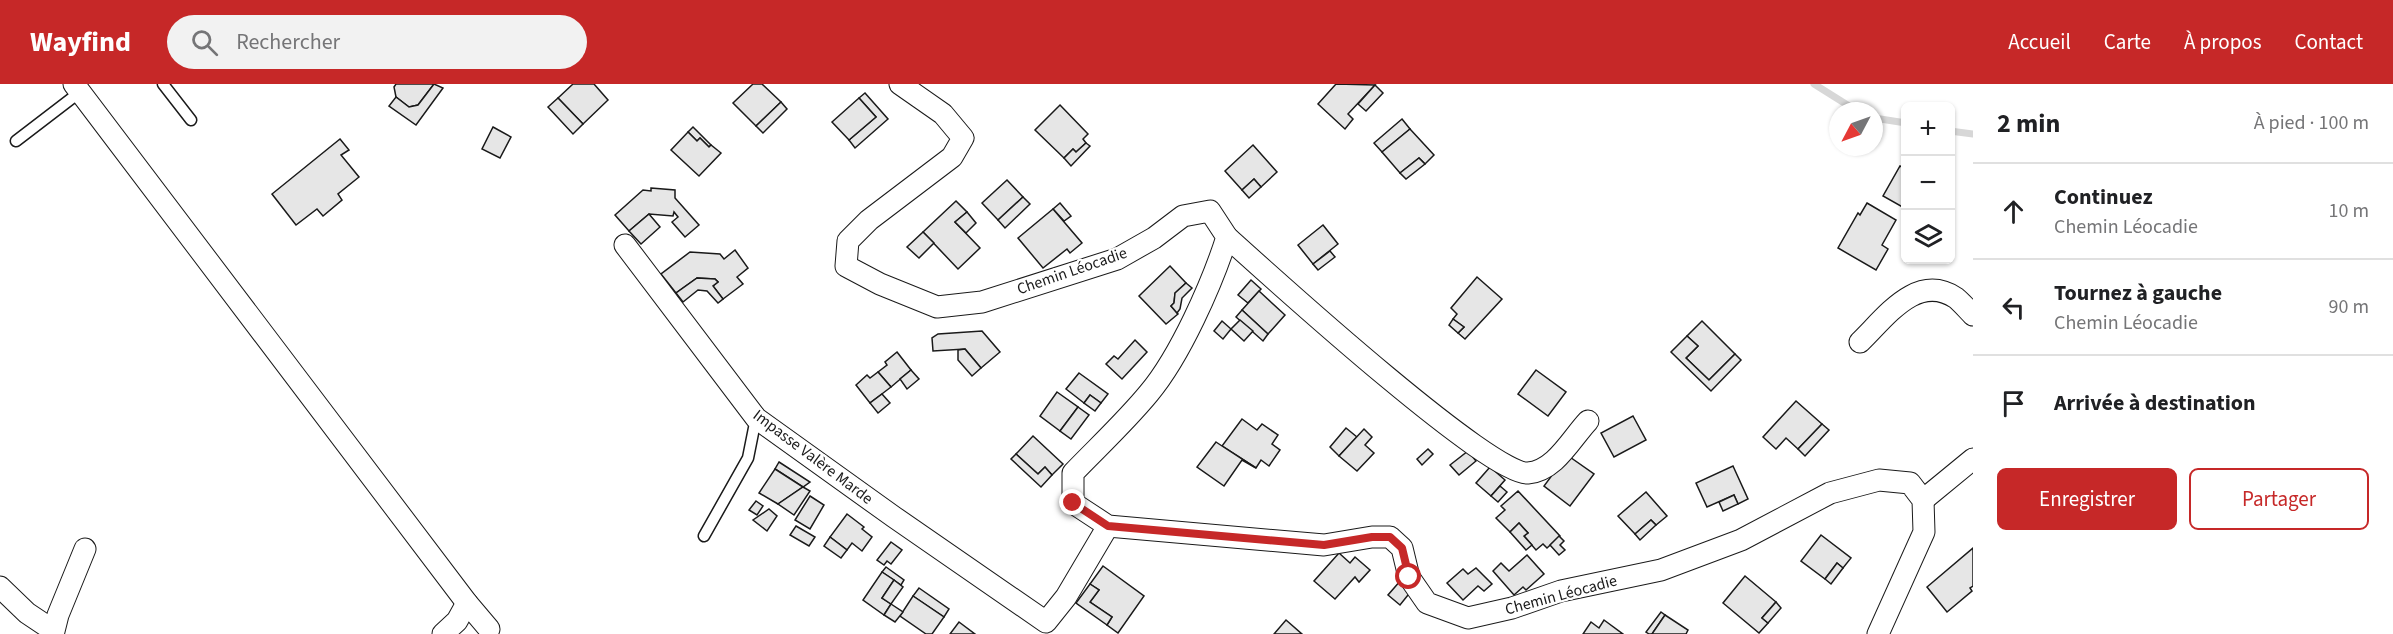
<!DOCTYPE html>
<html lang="fr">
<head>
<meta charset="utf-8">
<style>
	body { margin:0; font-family:"Source Sans 3",sans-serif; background:#f2f2f2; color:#202124 }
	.controls { position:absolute; right:18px; top:18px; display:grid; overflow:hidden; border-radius:9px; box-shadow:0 2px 4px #0004 }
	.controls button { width:54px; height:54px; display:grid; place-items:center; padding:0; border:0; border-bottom:2px solid #e0e0e0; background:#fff; color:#202124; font:30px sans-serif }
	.compass { position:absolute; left:1829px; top:18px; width:54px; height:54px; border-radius:50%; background:#fff; box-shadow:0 2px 4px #0004; rotate:229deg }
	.stop { position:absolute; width:18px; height:18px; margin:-14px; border:4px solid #c62828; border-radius:50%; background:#fff }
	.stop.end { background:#c62828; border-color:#fff; box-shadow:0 2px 6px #0008 }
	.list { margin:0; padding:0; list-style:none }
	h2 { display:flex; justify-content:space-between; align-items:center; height:78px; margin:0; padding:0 24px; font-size:26px }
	h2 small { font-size:20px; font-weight:400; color:#757577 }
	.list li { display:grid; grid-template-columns:39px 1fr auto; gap:18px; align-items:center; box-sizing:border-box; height:96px; padding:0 24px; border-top:2px solid #e0e0e0 }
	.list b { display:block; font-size:22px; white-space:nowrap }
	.list p { margin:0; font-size:20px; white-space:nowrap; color:#757577 }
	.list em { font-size:20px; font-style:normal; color:#757577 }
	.actions { display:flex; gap:12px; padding:18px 24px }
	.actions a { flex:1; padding:14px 0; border:2px solid #c62828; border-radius:9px; text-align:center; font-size:21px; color:#c62828 }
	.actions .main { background:#c62828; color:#fff }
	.icon { flex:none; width:33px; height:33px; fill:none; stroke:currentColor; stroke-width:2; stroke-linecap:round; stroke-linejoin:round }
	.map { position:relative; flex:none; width:1973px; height:550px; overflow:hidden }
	header { display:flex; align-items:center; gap:36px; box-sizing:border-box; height:84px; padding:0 30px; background:#c62828; color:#fff }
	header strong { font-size:28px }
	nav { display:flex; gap:33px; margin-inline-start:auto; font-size:21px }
	.search { width:420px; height:54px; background:#f2f2f2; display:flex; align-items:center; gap:15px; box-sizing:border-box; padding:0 21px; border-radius:33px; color:#757577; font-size:22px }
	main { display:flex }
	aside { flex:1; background:#fff }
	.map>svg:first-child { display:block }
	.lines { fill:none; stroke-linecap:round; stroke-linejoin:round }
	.stream { stroke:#d7d7d7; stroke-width:7 }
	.building { fill:#e6e6e6; stroke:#1a1a1a; stroke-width:1.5 }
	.lane-casing { stroke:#1a1a1a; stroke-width:13 }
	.street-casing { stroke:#1a1a1a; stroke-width:23 }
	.lane { stroke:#fff; stroke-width:10 }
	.street { stroke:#fff; stroke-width:21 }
	.route { stroke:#c62828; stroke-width:8 }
	.labels { text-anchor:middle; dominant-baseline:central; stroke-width:4.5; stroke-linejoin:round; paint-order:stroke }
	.street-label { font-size:16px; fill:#1a1a1a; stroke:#fff }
</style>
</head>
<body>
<header>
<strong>Wayfind</strong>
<div class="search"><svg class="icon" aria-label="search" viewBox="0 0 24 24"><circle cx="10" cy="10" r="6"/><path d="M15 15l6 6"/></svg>Rechercher</div>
<nav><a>Accueil</a><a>Carte</a><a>À propos</a><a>Contact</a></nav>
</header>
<main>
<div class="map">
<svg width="1973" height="550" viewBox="0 0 1973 550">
	<rect width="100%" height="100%" fill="#fff"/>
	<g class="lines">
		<g class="stream">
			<polyline points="1814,0 1857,27"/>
			<polyline points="1874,34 1906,39"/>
			<polyline points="1950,47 1973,50"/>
		</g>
	</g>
	<g class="building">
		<polygon points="396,0 434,0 418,21 409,23 396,13 394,3"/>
		<polygon points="434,0 443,4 416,41 389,22 396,13 409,23 418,21"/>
		<polygon points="573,0 594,0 608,16 583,40 558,14"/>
		<polygon points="753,0 762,0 781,18 756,42 733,19"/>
		<polygon points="1336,0 1375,1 1348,30 1353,35 1345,45 1318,20"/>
		<polygon points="1375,1 1383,9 1366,27 1358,20"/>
		<polygon points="865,9 888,35 855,64 849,56 876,33 859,14"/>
		<polygon points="558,14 583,40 573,50 548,23"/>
		<polygon points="859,14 876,33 849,56 832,38"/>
		<polygon points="781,18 787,25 763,49 756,42"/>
		<polygon points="1060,21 1088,50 1083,55 1086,59 1076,68 1073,65 1064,74 1035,46"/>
		<polygon points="1402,35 1410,45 1382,68 1374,59"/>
		<polygon points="493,43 511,53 500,74 482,65"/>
		<polygon points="693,43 711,61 709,63 700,54 697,57 688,48"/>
		<polygon points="1410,45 1434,71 1425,80 1419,74 1400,89 1382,68"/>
		<polygon points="688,48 697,57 700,54 709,63 711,61 721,69 699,92 671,66"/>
		<polygon points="340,55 349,66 341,71 359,93 338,110 342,116 323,132 317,125 296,141 272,110"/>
		<polygon points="1086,59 1090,62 1071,82 1064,74 1073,65 1076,68"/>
		<polygon points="1253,61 1277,88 1261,103 1254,95 1242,106 1225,87"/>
		<polygon points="1419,74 1425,80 1406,95 1400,89"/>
		<polygon points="1900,82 1906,85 1906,125 1883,112"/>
		<polygon points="1254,95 1261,103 1249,114 1242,106"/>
		<polygon points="1007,96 1023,113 998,136 982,119"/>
		<polygon points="651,104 675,106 675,114 699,141 685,153 672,138 678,133 674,128 673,132 649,130 629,147 615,131 643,106 651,107"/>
		<polygon points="1023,113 1030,120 1005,144 998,136"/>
		<polygon points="956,117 967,128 955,138 980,164 958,185 923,148"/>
		<polygon points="1060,119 1071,132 1064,137 1053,125"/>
		<polygon points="1867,119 1896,136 1882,161 1888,165 1876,186 1838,164 1858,129 1860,131"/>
		<polygon points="1053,125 1082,159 1070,169 1067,165 1043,184 1018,154"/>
		<polygon points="967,128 976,139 966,149 955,138"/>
		<polygon points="649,130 660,143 641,160 629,147"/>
		<polygon points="1323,141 1338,160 1313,180 1298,161"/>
		<polygon points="923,148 934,159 919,174 907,163"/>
		<polygon points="735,166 748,184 737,193 743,200 723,215 713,202 718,198 715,195 697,194 676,209 661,190 690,168 720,170 724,175"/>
		<polygon points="1330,167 1335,173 1318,186 1313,180"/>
		<polygon points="1170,182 1186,199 1175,209 1174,219 1171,222 1178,230 1166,240 1139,212"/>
		<polygon points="1477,193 1502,215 1465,255 1458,249 1464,243 1453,235 1457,230 1451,224"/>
		<polygon points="697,194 715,195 718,198 713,202 723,215 718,219 707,207 698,206 683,218 676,209"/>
		<polygon points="1251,196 1261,205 1248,219 1238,211"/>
		<polygon points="1186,199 1192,204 1182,214 1180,225 1177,229 1171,222 1174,219 1175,209"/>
		<polygon points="1259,207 1285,231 1268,250 1242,226"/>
		<polygon points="1242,226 1268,250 1263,257 1236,233"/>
		<polygon points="1453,235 1464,243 1458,249 1449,241"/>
		<polygon points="1240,236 1253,247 1244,257 1231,245"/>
		<polygon points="1222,237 1231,245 1223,255 1214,247"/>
		<polygon points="1702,237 1735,270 1709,296 1686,274 1698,262 1687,252"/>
		<polygon points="982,247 1000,268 981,284 965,265 933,267 932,254 938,250"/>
		<polygon points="1687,252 1698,262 1686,274 1709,296 1735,270 1741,276 1711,307 1671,268"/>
		<polygon points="1135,256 1147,268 1122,295 1106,280 1114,272 1118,275"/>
		<polygon points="965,265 981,284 972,292 958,276 958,266"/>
		<polygon points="897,268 911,286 891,303 878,288 887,281 885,278"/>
		<polygon points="911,286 919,295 907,305 900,295"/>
		<polygon points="1536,286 1566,308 1548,332 1518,310"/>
		<polygon points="878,288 891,303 870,319 856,301 867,291 870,294"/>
		<polygon points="1079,289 1108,310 1101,319 1090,311 1084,319 1066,305"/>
		<polygon points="1057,308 1078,323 1060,347 1040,332"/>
		<polygon points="882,310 890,319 878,329 870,319"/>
		<polygon points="1090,311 1101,319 1095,327 1084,319"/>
		<polygon points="1796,317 1822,340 1798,365 1786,354 1776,365 1763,353"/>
		<polygon points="1078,323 1089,331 1071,355 1060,347"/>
		<polygon points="1633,332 1646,356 1614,373 1601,349"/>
		<polygon points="1242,335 1257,346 1262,340 1278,351 1272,360 1280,366 1269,382 1261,376 1256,384 1222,362"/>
		<polygon points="1822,340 1829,346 1805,372 1798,365"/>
		<polygon points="1346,344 1357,353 1339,372 1330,363"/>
		<polygon points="1364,345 1372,353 1365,361 1374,369 1357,387 1339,372"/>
		<polygon points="1033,352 1063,380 1052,391 1045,383 1038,390 1016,370"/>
		<polygon points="1216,358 1222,362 1256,384 1242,376 1224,402 1197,383"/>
		<polygon points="1428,365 1433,370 1422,381 1417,375"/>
		<polygon points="1468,367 1476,377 1459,391 1450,381"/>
		<polygon points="1016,370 1038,390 1045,383 1052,391 1041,403 1011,375"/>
		<polygon points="1567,371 1594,390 1570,422 1544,402"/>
		<polygon points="779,378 810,398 803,403 775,385"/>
		<polygon points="1733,382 1748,415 1738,420 1734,411 1707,423 1696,399"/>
		<polygon points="1490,383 1505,396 1491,412 1476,399"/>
		<polygon points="775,385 803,403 778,420 759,409"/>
		<polygon points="1500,402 1507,408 1498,418 1491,412"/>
		<polygon points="803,403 810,407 794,431 778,420"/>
		<polygon points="1518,407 1560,452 1547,464 1543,460 1536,466 1524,452 1528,449 1519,439 1510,448 1496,434 1505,426 1501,422"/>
		<polygon points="1646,408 1667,432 1656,441 1651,436 1635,450 1618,432"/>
		<polygon points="1734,411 1738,420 1723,427 1719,418"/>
		<polygon points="810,412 824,421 810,445 795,436"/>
		<polygon points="756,417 763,422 757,431 749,426"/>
		<polygon points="769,425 777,432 767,447 753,436"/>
		<polygon points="847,430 864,443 862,445 872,453 862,467 852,459 847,466 830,453"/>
		<polygon points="1651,436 1656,441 1640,456 1635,450"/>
		<polygon points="1519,439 1528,449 1524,452 1532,461 1526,466 1510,448"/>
		<polygon points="796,442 815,453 809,462 790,451"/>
		<polygon points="1821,451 1851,474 1843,484 1837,479 1825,495 1801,477"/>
		<polygon points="1559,452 1564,457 1560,461 1565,466 1559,471 1550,461"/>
		<polygon points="830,453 847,466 841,474 824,462"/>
		<polygon points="891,458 902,466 891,480 887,477 884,481 877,476"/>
		<polygon points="1973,464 1973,502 1970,504 1972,507 1947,528 1927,503"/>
		<polygon points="1339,469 1350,479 1355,473 1370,486 1359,498 1355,493 1335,515 1314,497"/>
		<polygon points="1527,471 1544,490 1526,506 1523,503 1514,511 1493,487 1501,479 1509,487"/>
		<polygon points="1837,479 1843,484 1831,500 1825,495"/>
		<polygon points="1103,482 1144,512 1118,549 1107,541 1112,533 1090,518 1099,506 1090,500"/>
		<polygon points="886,483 904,496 901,501 882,488"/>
		<polygon points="1476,484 1492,500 1484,507 1478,502 1463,516 1447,499 1463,485 1468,490"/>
		<polygon points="882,488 894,496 882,514 891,520 884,531 863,516"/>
		<polygon points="1745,492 1776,518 1762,534 1768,539 1759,549 1723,519"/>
		<polygon points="894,496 903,503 891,520 882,514"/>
		<polygon points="1401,496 1412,506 1400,521 1388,511"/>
		<polygon points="1090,500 1099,506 1090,518 1112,533 1107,541 1076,519"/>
		<polygon points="919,504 949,525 944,533 913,512"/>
		<polygon points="913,512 944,533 932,550 926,550 900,532"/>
		<polygon points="1776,518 1781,524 1768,539 1762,534"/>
		<polygon points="891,520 903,528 895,538 884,531"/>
		<polygon points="1661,528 1665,531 1652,550 1649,550 1646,548"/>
		<polygon points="1665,531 1688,546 1686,550 1652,550"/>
		<polygon points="1286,536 1302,550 1274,550"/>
		<polygon points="1604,536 1623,550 1583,550 1591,538 1599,544"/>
		<polygon points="959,538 975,550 950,550"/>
	</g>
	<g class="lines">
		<g class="lane-casing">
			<g id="lane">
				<polyline points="163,0 191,36"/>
				<polyline points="16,57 80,8"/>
				<polyline points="704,452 748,374 756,334"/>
			</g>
		</g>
		<g class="street-casing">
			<g id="street">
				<polyline points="74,0 467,519 489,545"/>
				<path d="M900,0L943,30L963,54L952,73L869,136L848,157L846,182L880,200L937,223L982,218L1117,175L1154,154L1183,132L1210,127L1227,153C1212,200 1180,272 1149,309C1126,337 1098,363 1073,389V419L1108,442L1324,461L1372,453H1390L1402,464L1409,493L1427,519L1468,534L1512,524L1561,507L1661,486L1741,456L1830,409L1879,396L1910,399L1923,416L1924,448L1878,550"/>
				<path d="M1227,153C1267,189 1490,392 1528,389C1555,387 1571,355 1588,337"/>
				<polyline points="625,161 756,334 894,433 1046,538 1066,513 1108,442"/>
				<path d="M1860,258C1886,233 1917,188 1956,214C1962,219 1968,226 1973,231"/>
				<polyline points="1923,416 1973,375"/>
				<polyline points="0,503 27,529 54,547 58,531 85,465"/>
				<polyline points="443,550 457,537 467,519"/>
			</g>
		</g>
		<use href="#lane" class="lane"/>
		<use href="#street" class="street"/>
	</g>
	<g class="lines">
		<polyline class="route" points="1073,419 1108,442 1324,461 1372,453 1390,453 1402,464 1409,493"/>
	</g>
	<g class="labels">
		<g class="street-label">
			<text transform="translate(1072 187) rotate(-19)">Chemin Léocadie</text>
			<text transform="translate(813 373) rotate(37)">Impasse Valère Marde</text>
			<text transform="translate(1561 511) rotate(-15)">Chemin Léocadie</text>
		</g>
	</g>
</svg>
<div class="controls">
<button>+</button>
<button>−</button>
<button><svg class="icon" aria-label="layers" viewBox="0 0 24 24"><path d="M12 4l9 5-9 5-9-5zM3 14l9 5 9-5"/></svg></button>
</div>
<svg class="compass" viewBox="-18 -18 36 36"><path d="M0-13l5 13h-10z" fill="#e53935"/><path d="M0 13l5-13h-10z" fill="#757577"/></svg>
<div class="stop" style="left:1409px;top:493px"></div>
<div class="stop end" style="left:1073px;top:419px"></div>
</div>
<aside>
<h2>2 min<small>À pied · 100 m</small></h2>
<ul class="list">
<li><svg class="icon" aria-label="ahead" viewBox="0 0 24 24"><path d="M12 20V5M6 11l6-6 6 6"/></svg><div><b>Continuez</b><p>Chemin Léocadie</p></div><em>10 m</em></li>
<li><svg class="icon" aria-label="left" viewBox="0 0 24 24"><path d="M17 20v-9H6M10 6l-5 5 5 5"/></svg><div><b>Tournez à gauche</b><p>Chemin Léocadie</p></div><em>90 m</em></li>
<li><svg class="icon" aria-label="arrive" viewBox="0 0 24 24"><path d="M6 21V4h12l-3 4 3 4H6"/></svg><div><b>Arrivée à destination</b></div></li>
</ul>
<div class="actions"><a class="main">Enregistrer</a><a>Partager</a></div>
</aside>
</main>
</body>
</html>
